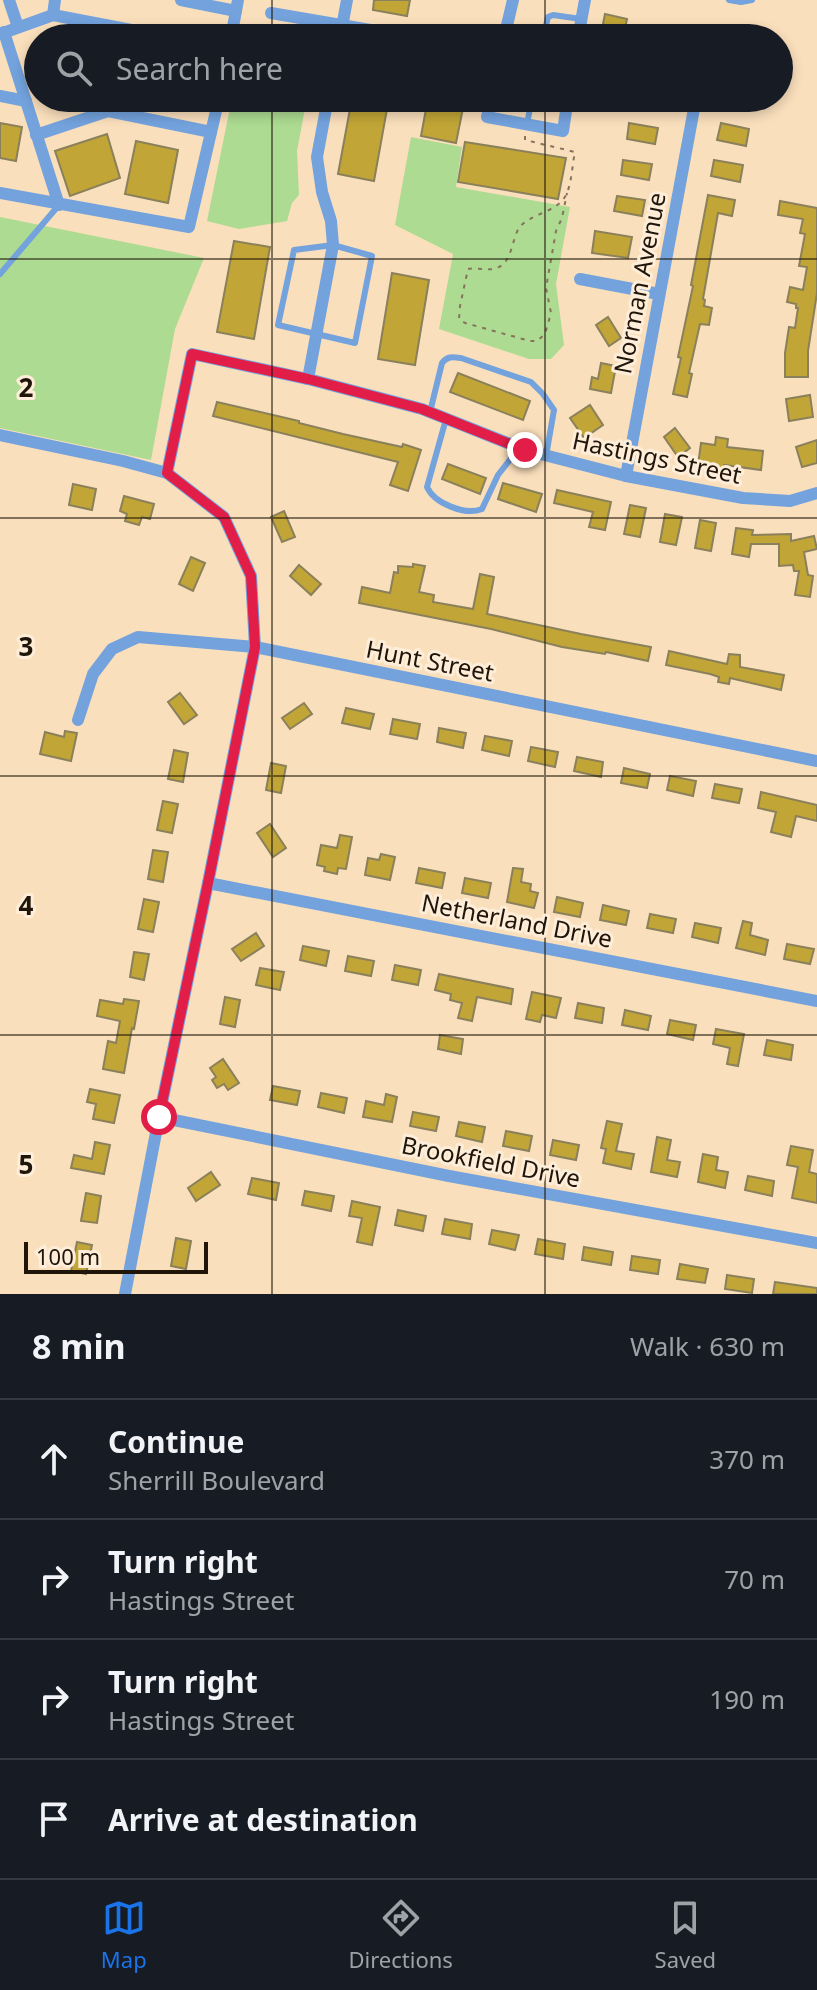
<!DOCTYPE html>
<html lang="en">
<head>
<meta charset="utf-8">
<style>
	body { margin:0; font-family:"Noto Sans",sans-serif; background:#242831; color:#f1f3f6 }
	.scale { position:absolute; left:24px; bottom:20px; width:184px; box-sizing:border-box; padding-left:8px; border:4px solid #1f1509; border-top:0; font-size:22px; line-height:28px; white-space:nowrap; color:#1f1509; -webkit-text-stroke:6px #feeed9; paint-order:stroke }
	.stop { position:absolute; width:24px; height:24px; margin:-18px; border:6px solid #e11d48; border-radius:50%; background:#fff }
	.stop.end { background:#e11d48; border-color:#fff; box-shadow:0 2px 8px #0008 }
	.list { margin:0; padding:0; list-style:none }
	h2 { display:flex; justify-content:space-between; align-items:center; height:104px; margin:0; padding:0 32px; font-size:34px }
	h2 small { font-size:26px; font-weight:400; color:#9ea1a6 }
	.list li { display:grid; grid-template-columns:52px 1fr auto; gap:24px; align-items:center; box-sizing:border-box; height:120px; padding:0 32px; border-top:2px solid #363941 }
	.list b { display:block; font-size:30px; white-space:nowrap }
	.list p { margin:0; font-size:26px; white-space:nowrap; color:#9ea1a6 }
	.list em { font-size:26px; font-style:normal; color:#9ea1a6 }
	.icon { flex:none; width:44px; height:44px; fill:none; stroke:currentColor; stroke-width:2; stroke-linecap:round; stroke-linejoin:round }
	.map { position:relative; flex:none; width:817px; height:1294px; overflow:hidden }
	.search { position:absolute; background:#171b24; box-shadow:0 4px 12px #0003; left:24px; right:24px; top:24px; height:88px; display:flex; align-items:center; gap:20px; box-sizing:border-box; padding:0 28px; border-radius:44px; color:#9ea1a6; font-size:30px }
	.sheet { height:584px; background:#171b24 }
	nav { display:flex; justify-content:space-around; align-items:center; box-sizing:border-box; height:112px; border-top:2px solid #363941; background:#171b24; font-size:22px; color:#9ea1a6 }
	nav a { display:grid; justify-items:center; gap:4px }
	nav .on { color:#1a73e8 }
	.map>svg:first-child { display:block }
	.green { fill:#addb92 }
	.building { fill:#c1a536; stroke:#8a805b; stroke-width:2 }
	.lines { fill:none; stroke-linecap:round; stroke-linejoin:round }
	.path { stroke:#85735c; stroke-width:2; stroke-dasharray:4 6; stroke-linecap:butt }
	.lane { stroke:#73a2dd; stroke-width:6 }
	.street { stroke:#73a2dd; stroke-width:12 }
	.route { stroke:#e11d48; stroke-width:10 }
	.grid { fill:none; stroke:#1f1509; stroke-width:2; stroke-opacity:0.55 }
	.labels { text-anchor:middle; dominant-baseline:central; stroke-width:6; stroke-linejoin:round; paint-order:stroke }
	.street-label { font-size:24px; fill:#1f1509; stroke:#feeed9 }
	.grid-label { font-size:26px; text-anchor:middle; font-weight:bold; fill:#1f1509; stroke:#feeed9; stroke-width:6; stroke-linejoin:round; paint-order:stroke }
</style>
</head>
<body>
<div class="map">
<svg width="817" height="1294" viewBox="0 0 817 1294">
	<rect width="100%" height="100%" fill="#fadfbc"/>
	<g class="green">
		<polygon points="232,98 307,98 297,151 299,195 292,203 287,221 239,229 207,221"/>
		<polygon points="411,137 462,147 456,187 570,207 556,284 564,345 551,359 529,359 439,329 453,254 395,225"/>
		<polygon points="0,217 204,258 175,329 151,460 0,428"/>
	</g>
	<g class="building">
		<polygon points="374,0 410,0 407,16 373,10"/>
		<polygon points="605,14 627,19 624,34 602,29"/>
		<polygon points="352,98 389,98 374,181 338,174"/>
		<polygon points="428,98 465,98 456,143 421,136"/>
		<polygon points="0,123 22,127 16,161 0,158"/>
		<polygon points="629,123 658,128 655,144 627,139"/>
		<polygon points="721,123 749,129 746,146 717,140"/>
		<polygon points="107,134 120,178 70,196 55,151"/>
		<polygon points="136,141 178,150 168,203 125,194"/>
		<polygon points="465,142 566,158 558,199 458,182"/>
		<polygon points="623,160 652,164 649,180 621,175"/>
		<polygon points="714,160 743,165 740,182 711,176"/>
		<polygon points="708,195 735,200 732,216 718,213 703,299 705,300 704,306 712,308 709,325 700,324 689,373 692,374 687,397 673,394 681,358 678,357 693,286 691,285"/>
		<polygon points="617,196 645,200 642,216 614,211"/>
		<polygon points="780,201 817,208 817,293 808,351 808,377 785,377 785,353 789,327 795,328 798,308 796,308 796,304 787,302 790,287 803,290 807,267 799,266 805,234 800,233 803,219 778,215"/>
		<polygon points="595,231 632,237 628,258 592,253"/>
		<polygon points="234,241 270,247 254,339 217,332"/>
		<polygon points="392,273 429,280 415,365 378,359"/>
		<polygon points="608,317 621,338 609,346 596,325"/>
		<polygon points="601,363 616,366 611,393 590,389 592,377 598,379"/>
		<polygon points="458,373 530,401 523,420 450,392"/>
		<polygon points="810,395 813,417 789,421 786,399"/>
		<polygon points="217,402 299,421 299,423 343,434 402,447 403,444 421,450 408,491 390,485 398,462 213,416"/>
		<polygon points="590,405 603,425 584,438 570,418"/>
		<polygon points="675,428 690,448 678,457 664,437"/>
		<polygon points="716,437 728,439 727,447 763,451 761,470 724,465 724,469 698,465 701,443 715,445"/>
		<polygon points="817,440 817,463 802,467 796,447"/>
		<polygon points="448,464 486,478 480,494 442,479"/>
		<polygon points="503,483 542,494 536,512 498,499"/>
		<polygon points="73,484 96,489 92,510 69,505"/>
		<polygon points="557,490 611,502 605,530 589,527 593,512 554,503"/>
		<polygon points="124,496 154,504 150,519 142,517 139,525 125,521 127,514 120,511"/>
		<polygon points="630,505 646,508 640,537 624,534"/>
		<polygon points="284,511 295,537 282,542 271,517"/>
		<polygon points="665,514 682,517 676,545 660,542"/>
		<polygon points="700,520 716,523 711,551 695,548"/>
		<polygon points="736,528 753,530 752,535 791,534 791,541 814,536 817,549 804,552 808,575 813,576 810,597 795,595 799,571 794,571 793,565 779,566 779,544 751,544 749,557 732,554"/>
		<polygon points="191,557 205,563 193,591 179,584"/>
		<polygon points="413,564 425,566 419,592 434,595 433,602 473,609 480,574 494,577 487,614 581,634 651,647 648,661 606,652 605,654 562,647 491,629 359,603 362,587 390,593 394,572 398,573 398,566 413,567"/>
		<polygon points="299,565 321,584 311,595 290,576"/>
		<polygon points="669,651 727,664 729,654 740,655 740,667 784,675 781,690 730,678 729,684 718,682 719,677 710,674 666,665"/>
		<polygon points="180,693 197,715 184,724 168,702"/>
		<polygon points="304,703 312,714 290,729 282,718"/>
		<polygon points="346,708 374,714 370,729 342,723"/>
		<polygon points="393,719 420,724 417,739 390,734"/>
		<polygon points="439,728 466,733 463,748 437,742"/>
		<polygon points="65,731 77,733 71,761 40,754 45,732 64,737"/>
		<polygon points="485,736 512,741 509,756 482,750"/>
		<polygon points="531,747 558,752 555,767 528,761"/>
		<polygon points="174,750 188,753 183,782 168,779"/>
		<polygon points="577,757 603,762 601,777 574,771"/>
		<polygon points="271,763 286,766 281,793 266,790"/>
		<polygon points="624,768 650,774 647,788 621,783"/>
		<polygon points="670,776 696,781 693,796 667,790"/>
		<polygon points="715,784 742,789 739,803 712,798"/>
		<polygon points="761,792 817,805 817,821 796,816 791,837 771,832 776,812 758,808"/>
		<polygon points="163,801 178,804 172,833 157,830"/>
		<polygon points="270,824 286,848 273,857 257,833"/>
		<polygon points="340,835 352,837 346,869 338,868 337,874 324,871 325,867 317,865 321,845 337,848"/>
		<polygon points="153,850 168,852 163,882 148,879"/>
		<polygon points="381,854 395,857 390,880 365,875 368,858 379,860"/>
		<polygon points="419,868 445,873 442,888 416,883"/>
		<polygon points="513,868 523,869 521,882 531,884 530,891 538,893 534,908 507,902"/>
		<polygon points="465,878 491,883 488,898 462,893"/>
		<polygon points="557,897 583,903 580,917 554,912"/>
		<polygon points="144,899 159,902 153,932 138,929"/>
		<polygon points="603,905 629,911 626,925 600,920"/>
		<polygon points="650,914 676,919 673,933 647,928"/>
		<polygon points="743,921 752,923 750,935 768,940 765,955 736,948"/>
		<polygon points="695,923 721,928 718,943 692,937"/>
		<polygon points="256,933 264,946 241,961 232,949"/>
		<polygon points="787,944 814,949 810,964 784,959"/>
		<polygon points="303,946 329,951 326,966 300,960"/>
		<polygon points="134,952 149,954 144,980 130,977"/>
		<polygon points="348,956 374,961 371,976 345,971"/>
		<polygon points="395,965 421,970 418,985 392,980"/>
		<polygon points="260,968 284,972 280,990 256,985"/>
		<polygon points="439,974 513,989 511,1004 477,997 472,1021 458,1018 462,1003 450,1000 451,994 435,990"/>
		<polygon points="532,992 561,998 556,1018 542,1015 540,1022 526,1019"/>
		<polygon points="225,997 240,1000 235,1027 220,1024"/>
		<polygon points="124,999 139,1001 134,1029 132,1028 124,1073 103,1069 108,1041 116,1043 120,1021 97,1016 100,1000 123,1004"/>
		<polygon points="578,1003 604,1008 602,1023 575,1018"/>
		<polygon points="625,1010 651,1016 648,1030 622,1025"/>
		<polygon points="670,1020 696,1025 693,1040 667,1034"/>
		<polygon points="716,1029 744,1034 738,1066 727,1064 730,1048 713,1044"/>
		<polygon points="440,1035 463,1039 461,1054 438,1049"/>
		<polygon points="767,1040 793,1045 791,1060 764,1055"/>
		<polygon points="223,1059 239,1083 228,1090 224,1084 217,1088 212,1080 216,1077 210,1068"/>
		<polygon points="273,1086 300,1091 297,1105 270,1100"/>
		<polygon points="90,1089 120,1095 114,1123 93,1119 96,1104 87,1102"/>
		<polygon points="321,1093 347,1098 344,1113 318,1107"/>
		<polygon points="386,1094 397,1097 392,1122 363,1117 366,1101 384,1105"/>
		<polygon points="413,1112 439,1117 436,1131 410,1126"/>
		<polygon points="607,1121 622,1124 616,1151 634,1154 631,1169 603,1163 606,1149 601,1148"/>
		<polygon points="459,1122 485,1127 482,1142 456,1136"/>
		<polygon points="506,1131 532,1136 529,1151 503,1146"/>
		<polygon points="657,1137 671,1140 667,1160 680,1162 677,1177 651,1172"/>
		<polygon points="553,1140 579,1145 576,1160 550,1155"/>
		<polygon points="95,1142 110,1145 104,1174 71,1168 74,1155 92,1159"/>
		<polygon points="791,1146 813,1150 809,1172 817,1174 817,1203 792,1198 798,1167 787,1165"/>
		<polygon points="703,1154 718,1157 716,1170 728,1172 725,1188 698,1182"/>
		<polygon points="211,1172 220,1185 196,1201 188,1188"/>
		<polygon points="748,1176 774,1181 772,1196 745,1190"/>
		<polygon points="252,1178 279,1183 276,1200 248,1194"/>
		<polygon points="305,1191 334,1196 331,1211 302,1205"/>
		<polygon points="86,1193 101,1196 97,1223 81,1221"/>
		<polygon points="352,1201 380,1207 372,1245 357,1242 362,1218 349,1216"/>
		<polygon points="398,1210 426,1216 423,1231 395,1225"/>
		<polygon points="445,1219 472,1224 470,1239 442,1234"/>
		<polygon points="492,1230 519,1235 515,1250 489,1244"/>
		<polygon points="176,1238 191,1241 186,1269 171,1266"/>
		<polygon points="538,1239 565,1244 563,1259 535,1254"/>
		<polygon points="77,1242 92,1245 86,1274 71,1271"/>
		<polygon points="584,1247 613,1252 611,1265 582,1260"/>
		<polygon points="632,1256 660,1260 658,1274 630,1270"/>
		<polygon points="680,1264 708,1269 705,1283 677,1279"/>
		<polygon points="727,1275 754,1279 752,1293 725,1289"/>
		<polygon points="775,1282 817,1288 817,1294 773,1294"/>
	</g>
	<g class="lines">
		<path class="path" d="M525,136V140L575,152C572,165 572,183 566,195C557,213 530,213 519,228C512,239 512,261 499,267C491,272 477,267 468,269L460,306L459,319L465,323L530,341H537L545,334L551,313L546,288L556,231L562,218L567,193"/>
		<g class="lane">
			<polyline points="729,0 741,2 752,0"/>
			<polyline points="543,38 548,17 553,15 581,19"/>
			<polyline points="527,124 532,98"/>
			<polygon points="333,245 372,256 355,343 278,325 294,250"/>
			<polyline points="0,274 59,205"/>
			<path d="M430,412L442,363C447,356 453,357 461,358L531,382L543,394L554,410L546,456"/>
			<path d="M446,419L427,487C434,503 465,516 482,509L498,475L519,448"/>
		</g>
		<g class="street">
			<polyline points="9,0 18,27"/>
			<polyline points="181,0 236,11"/>
			<polyline points="271,13 417,38"/>
			<polyline points="53,15 173,38"/>
			<polyline points="4,32 59,205"/>
			<polyline points="0,34 53,15 55,0"/>
			<polyline points="689,36 689,38"/>
			<polyline points="231,38 238,0"/>
			<polyline points="340,38 347,0"/>
			<polyline points="504,38 513,0"/>
			<polyline points="578,38 585,0"/>
			<polyline points="0,96 26,101"/>
			<polyline points="491,98 487,117 563,131 568,98"/>
			<polyline points="36,135 108,111 211,132"/>
			<polyline points="0,193 189,227 219,98"/>
			<polyline points="580,279 659,294"/>
			<polyline points="308,379 333,245 331,221 322,192 317,157 328,98"/>
			<polyline points="0,435 123,461 167,473 224,517 251,576 255,647 208,883 159,1117 125,1294"/>
			<polyline points="167,473 192,354 312,380 422,409 525,450 626,476 743,498 790,501 817,493"/>
			<polyline points="626,476 696,98"/>
			<polyline points="78,720 93,674 112,649 138,637 255,647 817,761"/>
			<polyline points="208,883 817,1001"/>
			<polyline points="159,1117 449,1176 817,1243"/>
		</g>
	</g>
	<g class="lines">
		<polyline class="route" points="159,1117 208,883 255,647 251,576 224,517 167,473 192,354 308,379 422,409 525,450"/>
	</g>
	<path class="grid" d="M272,0V38M545,0V38M272,98V1294M545,98V1294M0,259H817M0,518H817M0,776H817M0,1035H817"/>
	<g class="labels">
		<g class="street-label">
			<text transform="translate(639 283) rotate(-79)">Norman Avenue</text>
			<text transform="translate(657 457) rotate(12)">Hastings Street</text>
			<text transform="translate(430 660) rotate(11)">Hunt Street</text>
			<text transform="translate(517 920) rotate(11)">Netherland Drive</text>
			<text transform="translate(491 1161) rotate(11)">Brookfield Drive</text>
		</g>
	</g>
	<g class="grid-label">
		<text x="26" y="397">2</text>
		<text x="26" y="656">3</text>
		<text x="26" y="915">4</text>
		<text x="26" y="1174">5</text>
	</g>
</svg>
<div class="scale">100 m</div>
<div class="stop" style="left:159px;top:1117px"></div>
<div class="stop end" style="left:525px;top:450px"></div>
<div class="search"><svg class="icon" aria-label="search" viewBox="0 0 24 24"><circle cx="10" cy="10" r="6"/><path d="M15 15l6 6"/></svg>Search here</div>
</div>
<section class="sheet">
<h2>8 min<small>Walk · 630 m</small></h2>
<ul class="list">
<li><svg class="icon" aria-label="ahead" viewBox="0 0 24 24"><path d="M12 20V5M6 11l6-6 6 6"/></svg><div><b>Continue</b><p>Sherrill Boulevard</p></div><em>370 m</em></li>
<li><svg class="icon" aria-label="right" viewBox="0 0 24 24"><path d="M7 20v-9h11M14 6l5 5-5 5"/></svg><div><b>Turn right</b><p>Hastings Street</p></div><em>70 m</em></li>
<li><svg class="icon" aria-label="right" viewBox="0 0 24 24"><path d="M7 20v-9h11M14 6l5 5-5 5"/></svg><div><b>Turn right</b><p>Hastings Street</p></div><em>190 m</em></li>
<li><svg class="icon" aria-label="arrive" viewBox="0 0 24 24"><path d="M6 21V4h12l-3 4 3 4H6"/></svg><div><b>Arrive at destination</b></div></li>
</ul>
</section>
<nav>
<a class="on"><svg class="icon" aria-label="map" viewBox="0 0 24 24"><path d="M3 6l6-2 6 2 6-2v14l-6 2-6-2-6 2zM9 4v14M15 6v14"/></svg>Map</a>
<a><svg class="icon" aria-label="directions" viewBox="0 0 24 24"><path d="M12 3l9 9-9 9-9-9zM9 14v-3h6M13 9l2 2-2 2"/></svg>Directions</a>
<a><svg class="icon" aria-label="saved" viewBox="0 0 24 24"><path d="M7 4h10v16l-5-4-5 4z"/></svg>Saved</a>
</nav>
</body>
</html>
